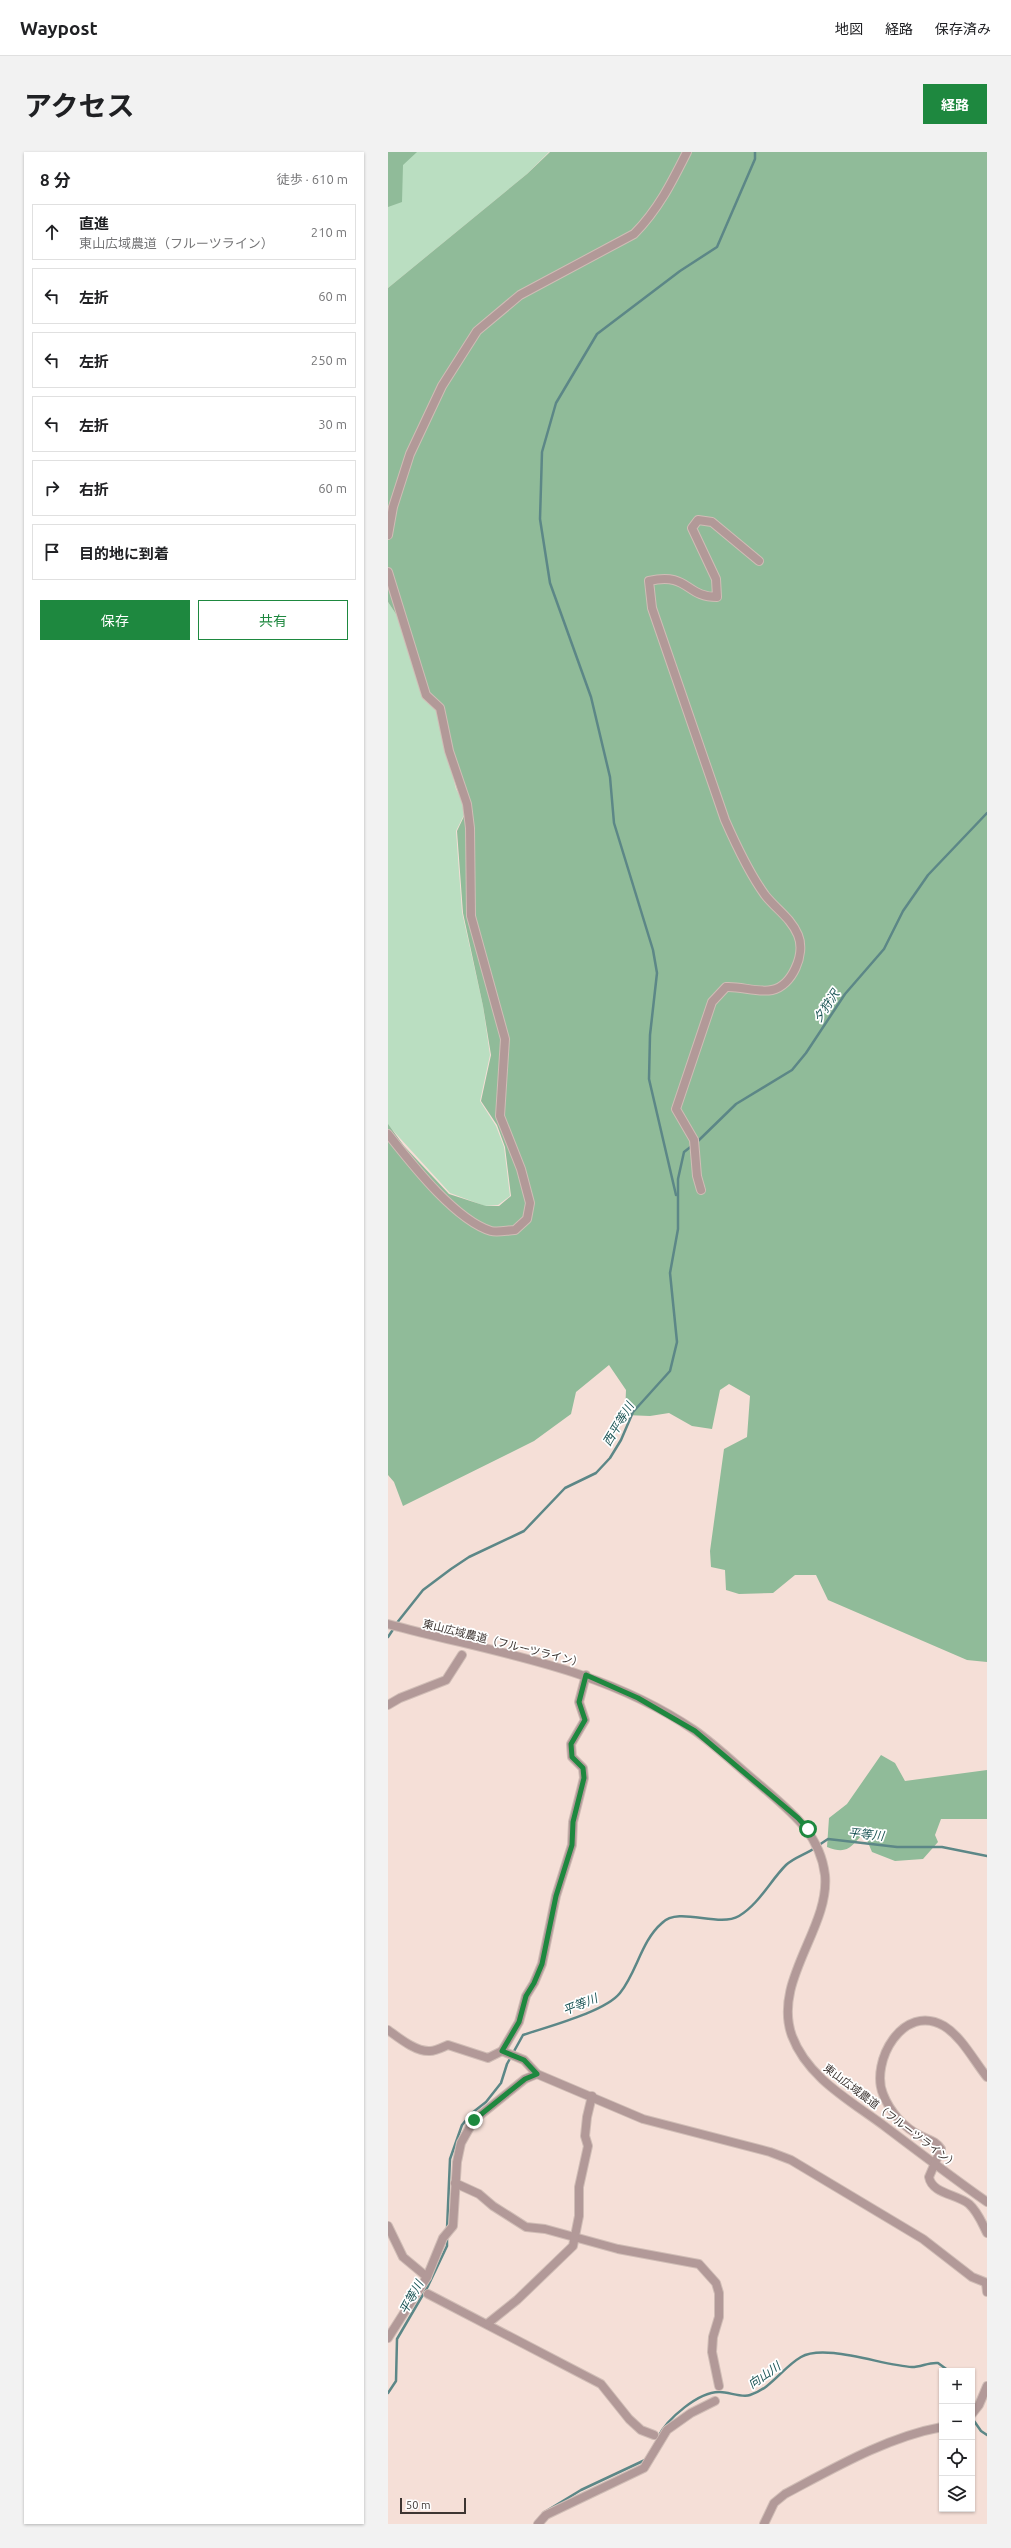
<!DOCTYPE html>
<html lang="ja">
<head>
<meta charset="utf-8">
<style>
	body { margin:0; font-family:Ubuntu,"Noto Sans JP",sans-serif; background:#f2f2f2; color:#202124 }
	.controls { position:absolute; right:12px; bottom:12px; display:grid; overflow:hidden; border-radius:0px; box-shadow:0 1px 3px #0004 }
	.controls button { width:36px; height:36px; display:grid; place-items:center; padding:0; border:0; border-bottom:1px solid #e0e0e0; background:#fff; color:#202124; font:20px sans-serif }
	.scale { position:absolute; left:12px; bottom:10px; width:66px; box-sizing:border-box; padding-left:4px; border:2px solid #3d3532; border-top:0; font-size:11px; line-height:14px; white-space:nowrap; color:#3d3532; -webkit-text-stroke:3px #fff; paint-order:stroke }
	.stop { position:absolute; width:12px; height:12px; margin:-9px; border:3px solid #1e883f; border-radius:50%; background:#fff }
	.stop.end { background:#1e883f; border-color:#fff; box-shadow:0 1px 4px #0008 }
	.list { margin:0; padding:0; list-style:none }
	h2 { display:flex; justify-content:space-between; align-items:center; height:52px; margin:0; padding:0 16px; font-size:17px }
	h2 small { font-size:13px; font-weight:400; color:#757577 }
	.list li { display:grid; grid-template-columns:26px 1fr auto; gap:12px; align-items:center; box-sizing:border-box; height:56px; margin:0 8px 8px; padding:0 8px; border:1px solid #e0e0e0; border-radius:0px }
	.list b { display:block; font-size:15px; white-space:nowrap }
	.list p { margin:0; font-size:13px; white-space:nowrap; color:#757577 }
	.list em { font-size:13px; font-style:normal; color:#757577 }
	.actions { display:flex; gap:8px; padding:12px 16px }
	.actions a { flex:1; padding:9px 0; border:1px solid #1e883f; border-radius:0px; text-align:center; font-size:14px; color:#1e883f }
	.actions .main { background:#1e883f; color:#fff }
	.icon { flex:none; width:22px; height:22px; fill:none; stroke:currentColor; stroke-width:2; stroke-linecap:round; stroke-linejoin:round }
	.map { position:relative; flex:none; width:599px; height:2372px; overflow:hidden; border-radius:0px }
	header { display:flex; align-items:center; gap:24px; box-sizing:border-box; height:56px; padding:0 20px; background:#fff; border-bottom:1px solid #e0e0e0 }
	header strong { font-size:19px }
	nav { display:flex; gap:22px; margin-inline-start:auto; font-size:14px }
	.intro { display:flex; align-items:center; justify-content:space-between; box-sizing:border-box; height:96px; padding:0 24px }
	h1 { margin:0; font-size:28px }
	.button { padding:10px 18px; border-radius:0px; background:#1e883f; color:#fff; font-size:14px; font-weight:700 }
	main { display:flex; gap:24px; padding:0 24px }
	aside { flex:1; background:#fff; border-radius:0px; box-shadow:0 1px 3px #0004 }
	.map>svg:first-child { display:block }
	.green { fill:#badec1 }
	.forest { fill:#90bb99 }
	.lines { fill:none; stroke-linecap:round; stroke-linejoin:round }
	.stream { stroke:#5c8787; stroke-width:2.5 }
	.minor-casing { stroke:#d0bdb6; stroke-width:10 }
	.minor { stroke:#b29998; stroke-width:8 }
	.route { stroke:#1e883f; stroke-width:5 }
	.labels { text-anchor:middle; dominant-baseline:central; stroke-width:3.5; stroke-linejoin:round; paint-order:stroke }
	.street-label { font-size:11px; fill:#3d3532; stroke:#fff }
	.water-label { font-size:12px; font-style:italic; fill:#1c5556; stroke:#fff }
</style>
</head>
<body>
<header>
<strong>Waypost</strong>
<nav><a>地図</a><a>経路</a><a>保存済み</a></nav>
</header>
<div class="intro"><h1>アクセス</h1><a class="button">経路</a></div>
<main>
<aside>
<h2>8 分<small>徒歩 · 610 m</small></h2>
<ul class="list">
<li><svg class="icon" aria-label="ahead" viewBox="0 0 24 24"><path d="M12 20V5M6 11l6-6 6 6"/></svg><div><b>直進</b><p>東山広域農道（フルーツライン）</p></div><em>210 m</em></li>
<li><svg class="icon" aria-label="left" viewBox="0 0 24 24"><path d="M17 20v-9H6M10 6l-5 5 5 5"/></svg><div><b>左折</b></div><em>60 m</em></li>
<li><svg class="icon" aria-label="left" viewBox="0 0 24 24"><path d="M17 20v-9H6M10 6l-5 5 5 5"/></svg><div><b>左折</b></div><em>250 m</em></li>
<li><svg class="icon" aria-label="left" viewBox="0 0 24 24"><path d="M17 20v-9H6M10 6l-5 5 5 5"/></svg><div><b>左折</b></div><em>30 m</em></li>
<li><svg class="icon" aria-label="right" viewBox="0 0 24 24"><path d="M7 20v-9h11M14 6l5 5-5 5"/></svg><div><b>右折</b></div><em>60 m</em></li>
<li><svg class="icon" aria-label="arrive" viewBox="0 0 24 24"><path d="M6 21V4h12l-3 4 3 4H6"/></svg><div><b>目的地に到着</b></div></li>
</ul>
<div class="actions"><a class="main">保存</a><a>共有</a></div>
</aside>
<div class="map">
<svg width="599" height="2372" viewBox="0 0 599 2372">
	<rect width="100%" height="100%" fill="#f5dfd7"/>
	<g class="green">
		<polygon points="0,0 161,0 139,22 0,136"/>
		<polygon points="0,450 10,465 35,545 48,558 68,637 79,657 68,679 74,760 95,854 102,903 92,949 108,974 116,995 122,1044 110,1053 97,1054 62,1041 0,973"/>
	</g>
	<g class="forest">
		<polygon points="0,0 29,0 15,13 14,50 0,55"/>
		<polygon points="162,0 599,0 599,1510 579,1508 440,1448 428,1423 407,1423 385,1441 351,1442 338,1438 337,1418 323,1415 322,1399 336,1297 359,1285 362,1244 341,1232 332,1238 324,1277 304,1274 281,1261 262,1264 237,1263 238,1238 221,1213 188,1240 183,1262 146,1289 15,1354 6,1330 0,1323 0,972 16,994 61,1042 98,1054 111,1054 123,1044 117,995 109,973 93,949 103,903 95,854 75,761 69,679 79,658 69,637 49,558 35,545 10,465 0,450 0,136 139,22"/>
		<path d="M493,1603L507,1611L517,1629L599,1618V1667H553L547,1683L550,1690L535,1707L507,1709L484,1700L476,1681C462,1695 460,1703 439,1695L441,1666L459,1652Z"/>
	</g>
	<g class="lines">
		<g class="stream">
			<polyline points="309,990 348,952 404,918 418,901 457,842 496,797 515,759 540,723 599,661"/>
			<polyline points="288,1043 261,927 262,883 269,821 265,798 226,671 222,625 203,545 162,431 152,367 154,300 168,251 209,182 292,119 329,95 367,7 367,0"/>
			<polyline points="8,1472 35,1438 63,1417 81,1405 136,1379 177,1336 208,1321 222,1306 233,1288 245,1260 282,1219 289,1190 282,1121 290,1077 290,1027 296,1000 305,993"/>
			<polyline points="0,1485 6,1476"/>
			<polyline points="431,1693 440,1687 509,1695 554,1695 599,1704"/>
			<path d="M59,2077L62,2007L74,1973L84,1961L98,1950L113,1931L119,1912L135,1883C158,1875 217,1860 232,1841C249,1820 253,1789 274,1771C291,1754 330,1776 351,1764C371,1752 382,1729 398,1713C405,1706 418,1702 427,1696"/>
			<polyline points="0,2241 8,2229 9,2187 40,2134 59,2094 59,2086"/>
			<polyline points="584,2266 593,2279 599,2283"/>
			<path d="M270,2285C279,2267 311,2239 332,2240C341,2240 354,2246 362,2243C384,2236 394,2216 413,2205C437,2191 496,2214 524,2215C533,2215 541,2210 550,2211L561,2219"/>
			<polyline points="155,2361 193,2338 257,2308"/>
		</g>
		<g class="minor-casing">
			<g id="minor">
				<path d="M0,383L5,355L22,302L54,234L89,179L132,143L246,82C270,58 284,30 299,0"/>
				<path d="M0,420L38,543L52,556L61,599L79,652L82,676L83,764L117,887L112,964L133,1017L142,1051L139,1067L127,1078C120,1078 110,1081 103,1079C67,1068 23,1011 0,982"/>
				<path d="M313,1038L309,1024L306,988L288,957L324,850L338,835C353,834 369,841 384,838C404,834 418,802 410,783C403,766 388,757 377,743C361,721 348,693 337,668L264,456L261,429C301,420 297,445 329,445L328,427L304,376L310,368L324,370L371,409"/>
				<path d="M0,1472C106,1501 212,1514 306,1578C329,1594 350,1615 372,1633C402,1659 432,1681 437,1723C442,1776 384,1829 404,1884C420,1927 465,1950 499,1976C532,2001 565,2026 599,2050"/>
				<polyline points="0,1553 12,1546 58,1528 74,1503"/>
				<path d="M0,1878C11,1886 28,1900 42,1899C48,1899 55,1895 60,1893L100,1906L114,1899L131,1870L138,1844L146,1831L154,1812L168,1744L184,1693L185,1670L196,1626L195,1616L184,1605L183,1592L197,1568L191,1550L198,1523"/>
				<polyline points="114,1899 136,1908 149,1922 255,1967 382,2000 403,2008 535,2087 584,2125 599,2131"/>
				<path d="M599,1925C586,1909 574,1885 556,1874C515,1850 482,1910 495,1942C502,1960 516,1976 533,1984C541,1988 548,1989 553,1997L541,2025C544,2042 569,2042 581,2052C590,2060 594,2071 599,2081"/>
				<polyline points="67,2031 91,2042 105,2054 138,2075 157,2077 230,2097 311,2112 328,2131 331,2141 331,2165 325,2185 324,2200 331,2234"/>
				<polyline points="0,2074 15,2105 39,2125"/>
				<polyline points="598,2131 599,2140"/>
				<polyline points="40,2142 213,2232 241,2267 253,2278 266,2283"/>
				<polyline points="99,2172 129,2148 185,2094 191,2064 191,2035 200,1994 197,1984 199,1965 204,1944"/>
				<polyline points="0,2186 39,2125 55,2086 65,2074 69,2010 73,1991 86,1968 137,1927 149,1922"/>
				<polyline points="584,2262 591,2253 599,2234"/>
				<polyline points="150,2372 158,2363 256,2316 279,2278 303,2261 327,2249"/>
				<path d="M376,2372L386,2351L397,2342C446,2316 499,2285 554,2275"/>
			</g>
		</g>
		<use href="#minor" class="minor"/>
	</g>
	<g class="lines">
		<polyline class="route" points="86,1968 137,1927 149,1922 136,1908 114,1899 131,1870 138,1844 146,1831 154,1812 168,1744 184,1693 185,1670 196,1626 195,1616 184,1605 183,1592 197,1568 191,1550 198,1523 250,1546 307,1579 410,1666 420,1677"/>
	</g>
	<g class="labels">
		<g class="street-label">
			<text transform="translate(115 1491) rotate(14)">東山広域農道（フルーツライン）</text>
			<text transform="translate(503 1964) rotate(37)">東山広域農道（フルーツライン）</text>
		</g>
		<g class="water-label">
			<text transform="translate(438 854) rotate(-56)">夕狩沢</text>
			<text transform="translate(230 1272) rotate(-59)">西平等川</text>
			<text transform="translate(478 1682) rotate(6)">平等川</text>
			<text transform="translate(192 1852) rotate(-22)">平等川</text>
			<text transform="translate(23 2145) rotate(-61)">平等川</text>
			<text transform="translate(376 2223) rotate(-35)">向山川</text>
		</g>
	</g>
</svg>
<div class="controls">
<button>+</button>
<button>−</button>
<button><svg class="icon" aria-label="locate" viewBox="0 0 24 24"><circle cx="12" cy="12" r="6"/><path d="M12 2v4M12 18v4M2 12h4M18 12h4"/></svg></button>
<button><svg class="icon" aria-label="layers" viewBox="0 0 24 24"><path d="M12 4l9 5-9 5-9-5zM3 14l9 5 9-5"/></svg></button>
</div>
<div class="scale">50 m</div>
<div class="stop" style="left:420px;top:1677px"></div>
<div class="stop end" style="left:86px;top:1968px"></div>
</div>
</main>
</body>
</html>
